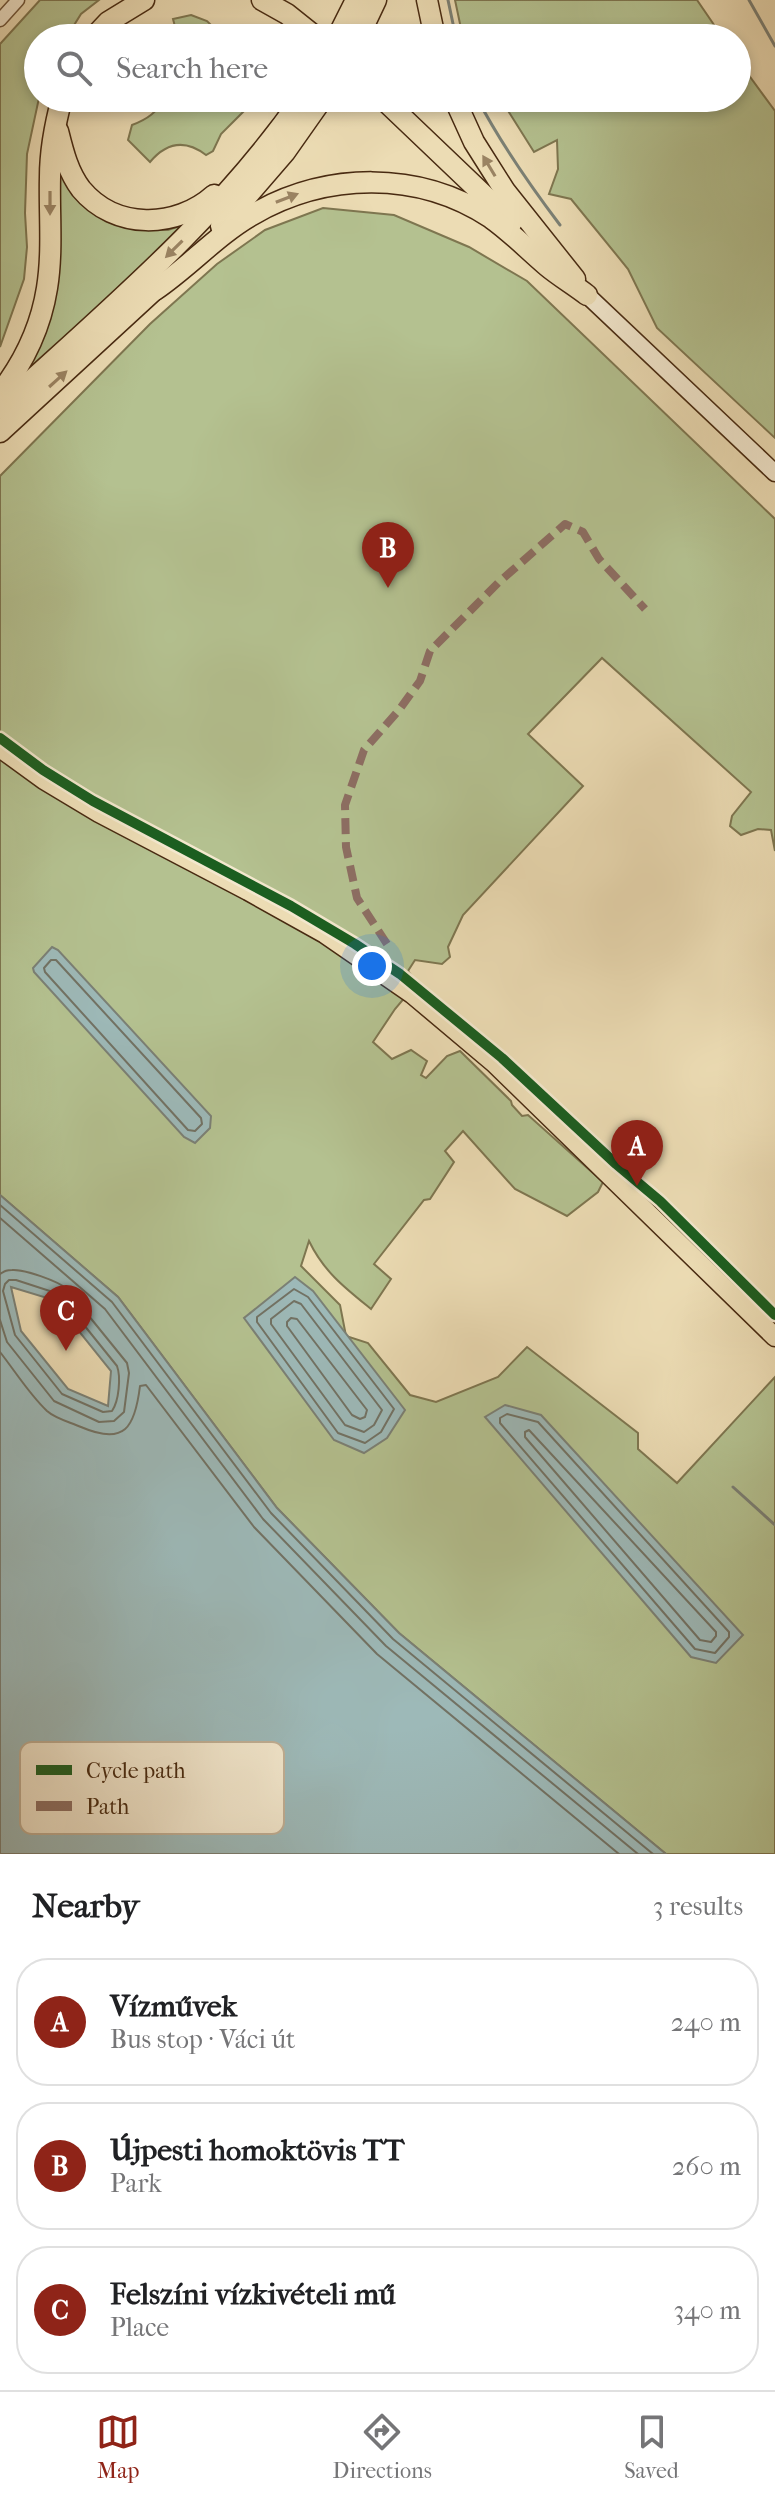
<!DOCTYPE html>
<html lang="en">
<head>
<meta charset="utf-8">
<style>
	body { margin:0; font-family:"IM FELL French Canon",serif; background:#f6f6f6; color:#202124 }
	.you { position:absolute; left:372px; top:966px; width:28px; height:28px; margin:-20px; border:6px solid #fff; border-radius:50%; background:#1a73e8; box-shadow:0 0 0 12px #1a73e833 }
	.badge { display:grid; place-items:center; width:52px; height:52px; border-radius:50%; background:#8f2418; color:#fff; font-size:26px; font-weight:700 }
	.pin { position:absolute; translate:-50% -66px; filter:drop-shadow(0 2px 4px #0008) }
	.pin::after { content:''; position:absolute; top:42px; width:28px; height:24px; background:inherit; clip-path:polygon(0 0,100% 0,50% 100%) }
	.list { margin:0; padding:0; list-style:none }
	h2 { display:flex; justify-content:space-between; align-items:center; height:104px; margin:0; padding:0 32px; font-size:34px }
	h2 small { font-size:26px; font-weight:400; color:#757577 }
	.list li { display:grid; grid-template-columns:52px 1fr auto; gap:24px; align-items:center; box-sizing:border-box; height:128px; margin:0 16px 16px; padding:0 16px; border:2px solid #e0e0e0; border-radius:32px }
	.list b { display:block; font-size:30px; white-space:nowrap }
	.list p { margin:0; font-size:26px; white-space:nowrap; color:#757577 }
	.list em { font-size:26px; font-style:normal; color:#757577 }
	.icon { flex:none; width:44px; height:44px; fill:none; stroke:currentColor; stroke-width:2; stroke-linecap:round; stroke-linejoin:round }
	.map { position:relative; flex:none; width:775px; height:1854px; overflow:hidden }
	.search { position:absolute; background:#fff; box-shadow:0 4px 12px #0003; left:24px; right:24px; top:24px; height:88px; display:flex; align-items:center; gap:20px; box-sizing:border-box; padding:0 28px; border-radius:44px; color:#757577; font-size:30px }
	.sheet { height:536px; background:#fff }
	nav { display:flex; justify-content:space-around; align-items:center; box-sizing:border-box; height:112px; border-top:2px solid #e0e0e0; background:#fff; font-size:22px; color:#757577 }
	nav a { display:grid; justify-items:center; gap:4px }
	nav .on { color:#8f2418 }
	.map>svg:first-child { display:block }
	.green { fill:#b4c190; stroke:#7e7650; stroke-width:2 }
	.water { fill:#9db9b8; stroke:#7b8075; stroke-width:2; fill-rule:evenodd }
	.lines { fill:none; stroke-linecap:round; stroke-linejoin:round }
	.shore { stroke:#727264; stroke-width:2 }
	.stream { stroke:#7b8075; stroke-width:3 }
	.minor-casing { stroke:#71563a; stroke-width:15 }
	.secondary-casing { stroke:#482a11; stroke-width:19 }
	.primary-casing { stroke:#482a11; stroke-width:21 }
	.trunk-casing { stroke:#482a11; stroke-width:23 }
	.minor { stroke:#f3e8ce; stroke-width:12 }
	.secondary { stroke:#f3e8ce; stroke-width:16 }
	.primary { stroke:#ecdcb4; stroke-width:18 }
	.trunk { stroke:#ecdcb4; stroke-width:20 }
	.quiet { stroke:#8d6e63; stroke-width:8; stroke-dasharray:16 8; stroke-linecap:butt }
	.cycleway-casing { stroke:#f3e8ce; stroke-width:15 }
	.cycleway { stroke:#1b5e20; stroke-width:10 }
	.oneway { fill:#9a8362 }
	.key { fill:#f3e8ce; stroke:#c0af95; stroke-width:2 }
	.key-label { font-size:22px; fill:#482a11 }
</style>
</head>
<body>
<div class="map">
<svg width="775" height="1854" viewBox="0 0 775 1854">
	<rect width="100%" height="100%" fill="#ecdcb4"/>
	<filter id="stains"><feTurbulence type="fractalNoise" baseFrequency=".0025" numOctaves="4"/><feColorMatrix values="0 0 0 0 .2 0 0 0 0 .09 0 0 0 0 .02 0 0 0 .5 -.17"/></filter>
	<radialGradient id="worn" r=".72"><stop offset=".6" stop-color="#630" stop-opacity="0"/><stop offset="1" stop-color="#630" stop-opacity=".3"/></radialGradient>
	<g class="green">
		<polygon points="40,0 99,0 81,14 66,38 38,38 39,98 27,154 25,213 27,247 24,279 0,347 0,44"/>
		<polygon points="455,0 697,0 723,38 463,38"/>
		<path d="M191,15L207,21L214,28C232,24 240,27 255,38H178L173,19Z"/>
		<polygon points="737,59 775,111 775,438 657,328 628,269 571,199 549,194 558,169 557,140 534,152 500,98 737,98"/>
		<path d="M165,98H257L221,134L213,151L206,155C185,139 166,143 150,162L128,140L132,125C148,119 157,112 165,98Z"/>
		<polygon points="59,161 135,228 168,230 186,224 188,226 26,373"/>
		<path d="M323,208L394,215L469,247L527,281L775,519V851L771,830L758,829L741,835L730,826L732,816L751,792L602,658L528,734L583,786L463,915L448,947L450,957L442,964L415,960L408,971L417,983L395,1009L373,1042L392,1059L411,1050L427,1061L421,1075L426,1078L447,1056L460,1051L511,1101L512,1105L522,1116L528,1115L603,1182L598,1192L567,1216L515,1189L463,1131L445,1151L454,1162L430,1199L424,1200L374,1264L391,1279L371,1309C345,1288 324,1272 309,1241L301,1266L340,1305L346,1336L368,1343L410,1395L436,1402L498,1377L527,1347L638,1433V1449L677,1483L775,1377V1854H666L399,1633L277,1508L118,1297L0,1195V476L150,324L217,264L265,230Z"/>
	</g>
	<g class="water">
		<polygon points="52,947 58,950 211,1116 210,1128 195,1143 184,1137 34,972 33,968"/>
		<path d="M0,1195L118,1297L277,1508L399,1633L666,1854H0ZM11,1287L54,1300L111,1371L108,1406L68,1389L21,1331Z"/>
		<polygon points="295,1277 313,1291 405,1410 387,1438 364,1453 334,1440 244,1318"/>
		<polygon points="505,1405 541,1415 743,1635 716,1663 691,1657 485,1417"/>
	</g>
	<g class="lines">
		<g class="shore">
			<polygon points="51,960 56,960 201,1118 202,1124 195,1131 188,1130 45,972 44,968"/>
			<polyline points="0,1205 112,1302 271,1513 393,1639 653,1854"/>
			<polyline points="0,1218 105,1309 263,1519 386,1646 638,1854"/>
			<path d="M0,1274C5,1271 6,1270 12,1270C24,1269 58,1281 67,1289L127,1363L129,1373L124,1412L114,1421L99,1422L54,1401L7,1342L0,1320"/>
			<path d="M9,1280H16L59,1294L117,1366C121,1377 119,1401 112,1411L103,1412L62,1394L15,1335L3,1291L5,1284Z"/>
			<polygon points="294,1289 308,1297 394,1409 381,1432 365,1443 338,1433 257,1322 257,1317"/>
			<polygon points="294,1301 301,1304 382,1410 374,1425 364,1432 345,1425 271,1324 271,1319"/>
			<polygon points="291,1318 297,1319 367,1410 365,1417 360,1419 352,1415 287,1326 287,1322"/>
			<path d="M0,1352C15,1371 29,1394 47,1411C56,1419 70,1422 81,1427C125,1446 135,1427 140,1386L146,1385L254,1527L377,1654L619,1854"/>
			<polygon points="507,1414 538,1422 729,1632 729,1637 715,1653 695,1649 500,1423 500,1418"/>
			<polygon points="529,1430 716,1632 716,1636 711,1642 700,1640 525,1437 525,1432"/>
		</g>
		<g class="stream">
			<polyline points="448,0 456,38"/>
			<polyline points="749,0 775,46"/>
			<path d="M477,98C501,144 529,184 560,225"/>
			<polyline points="733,1487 775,1525"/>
		</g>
		<g class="minor-casing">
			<polyline id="minor" points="0,20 18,0"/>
		</g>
		<g class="secondary-casing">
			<polyline id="secondary" points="587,295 775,473"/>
		</g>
		<g class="primary-casing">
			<polyline id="primary" points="0,748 44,780 99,813 248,891 325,934 412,994 494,1063 775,1337"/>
		</g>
		<g class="trunk-casing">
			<g id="trunk">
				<polyline points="262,0 287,14 317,38"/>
				<polyline points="427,0 435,38"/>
				<polyline points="93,38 108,22 144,0"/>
				<polyline points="337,38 356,0"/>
				<polyline points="358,38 376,0"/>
				<polyline points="382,98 512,222"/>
				<polyline points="454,98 474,142 505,191 575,279"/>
				<path d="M58,131C63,151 68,172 81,189C115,230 176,229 214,195"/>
				<polyline points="221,226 285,152 323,98"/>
				<path d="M155,290C189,267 217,235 252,215C326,172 418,170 491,218C511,232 528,250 547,266C559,276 574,285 587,295"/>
				<path d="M0,393C24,362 41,326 47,288C53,251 49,214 50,177C50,150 55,124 62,98"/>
				<path d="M0,409C108,310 218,219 302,98"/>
				<polyline points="0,432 163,282"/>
			</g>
		</g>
		<use href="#minor" class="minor"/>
		<use href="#secondary" class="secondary"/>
		<use href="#primary" class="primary"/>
		<use href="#trunk" class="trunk"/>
		<polyline class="quiet" points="387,944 357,898 346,847 345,805 364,750 399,710 420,681 430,651 498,583 565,524 583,532 599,559 645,609"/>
		<g class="cycleway-casing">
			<polyline id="cycleway" points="0,738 43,770 93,801 291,906 355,944 400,974 502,1058 616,1164 660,1201 775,1315"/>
		</g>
		<use href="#cycleway" class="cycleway"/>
	</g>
	<defs><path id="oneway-solid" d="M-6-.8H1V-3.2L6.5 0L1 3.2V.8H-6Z" transform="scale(2)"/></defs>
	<g class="oneway">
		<use href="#oneway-solid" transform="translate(489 166) rotate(-121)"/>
		<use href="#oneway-solid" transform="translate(287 198) rotate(-21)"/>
		<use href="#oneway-solid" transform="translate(50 203) rotate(90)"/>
		<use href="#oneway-solid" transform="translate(174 249) rotate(135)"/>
		<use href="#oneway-solid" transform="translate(58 379) rotate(-42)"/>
	</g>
	<rect x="20" y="1742" width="264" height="92" rx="12" class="key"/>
	<rect x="36" y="1765" width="36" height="10" fill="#1b5e20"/>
	<rect x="36" y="1801" width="36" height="10" fill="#8d6e63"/>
	<g class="key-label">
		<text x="86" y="1778">Cycle path</text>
		<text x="86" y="1814">Path</text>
	</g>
	<rect width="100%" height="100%" filter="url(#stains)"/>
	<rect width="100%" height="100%" fill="url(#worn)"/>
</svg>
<div class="you"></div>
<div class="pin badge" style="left:637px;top:1186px">A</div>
<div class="pin badge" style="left:388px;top:588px">B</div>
<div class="pin badge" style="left:66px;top:1351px">C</div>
<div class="search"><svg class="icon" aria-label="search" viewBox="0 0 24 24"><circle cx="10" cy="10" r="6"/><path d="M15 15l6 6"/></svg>Search here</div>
</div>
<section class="sheet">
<h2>Nearby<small>3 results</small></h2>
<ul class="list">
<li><span class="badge">A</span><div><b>Vízművek</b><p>Bus stop · Váci út</p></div><em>240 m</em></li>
<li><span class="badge">B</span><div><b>Újpesti homoktövis TT</b><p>Park</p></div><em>260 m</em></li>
<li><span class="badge">C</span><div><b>Felszíni vízkivételi mű</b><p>Place</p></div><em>340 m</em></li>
</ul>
</section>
<nav>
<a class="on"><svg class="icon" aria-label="map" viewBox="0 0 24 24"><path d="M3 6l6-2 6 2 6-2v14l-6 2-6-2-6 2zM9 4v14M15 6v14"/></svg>Map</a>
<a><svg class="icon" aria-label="directions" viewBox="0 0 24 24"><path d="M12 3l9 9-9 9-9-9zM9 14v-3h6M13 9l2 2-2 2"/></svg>Directions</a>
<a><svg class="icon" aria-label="saved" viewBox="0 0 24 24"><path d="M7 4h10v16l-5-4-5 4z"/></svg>Saved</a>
</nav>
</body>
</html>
